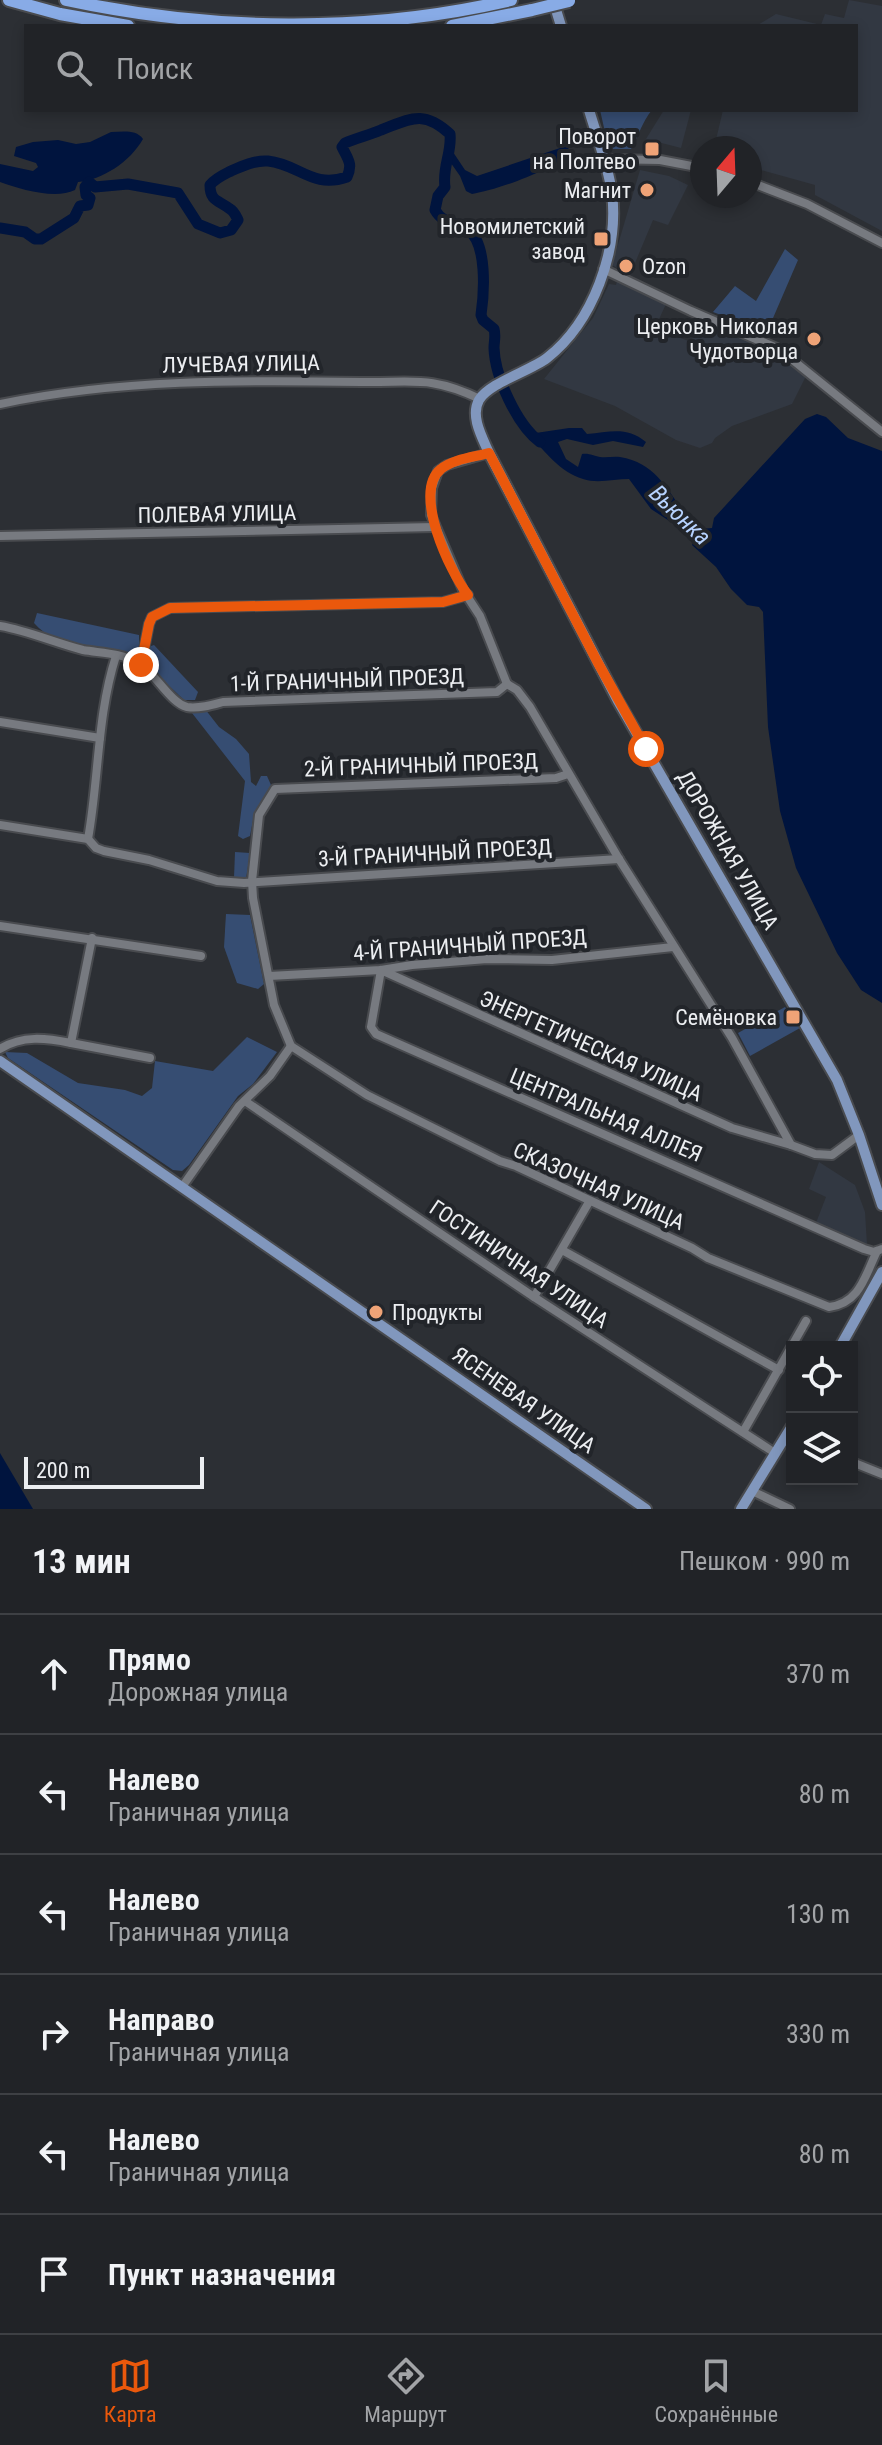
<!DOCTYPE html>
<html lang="ru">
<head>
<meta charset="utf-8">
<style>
	body { margin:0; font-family:"Roboto Condensed",sans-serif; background:#2d2f33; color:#f1f3f6 }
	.controls { position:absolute; right:24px; bottom:24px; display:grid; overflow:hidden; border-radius:0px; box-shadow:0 4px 12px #0003 }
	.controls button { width:72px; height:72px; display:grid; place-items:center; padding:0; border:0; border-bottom:2px solid #3e4044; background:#212327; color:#f1f3f6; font:40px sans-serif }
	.compass { position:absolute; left:690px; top:136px; width:72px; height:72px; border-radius:50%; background:#212327; box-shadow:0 4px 12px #0003; rotate:19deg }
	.scale { position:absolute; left:24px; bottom:20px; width:180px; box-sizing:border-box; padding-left:8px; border:4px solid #eceef1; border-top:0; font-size:22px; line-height:28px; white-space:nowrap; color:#eceef1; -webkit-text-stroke:6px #22252a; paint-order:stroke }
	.stop { position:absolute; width:24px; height:24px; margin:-18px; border:6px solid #ea580c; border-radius:50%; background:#fff }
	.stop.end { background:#ea580c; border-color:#fff; box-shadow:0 2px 8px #0008 }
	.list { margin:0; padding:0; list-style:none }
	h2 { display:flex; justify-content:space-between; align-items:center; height:104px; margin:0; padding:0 32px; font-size:34px }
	h2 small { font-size:26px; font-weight:400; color:#a2a4a7 }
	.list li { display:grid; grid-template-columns:52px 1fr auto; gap:24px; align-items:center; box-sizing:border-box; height:120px; padding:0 32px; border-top:2px solid #3e4044 }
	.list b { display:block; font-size:30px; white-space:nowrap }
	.list p { margin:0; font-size:26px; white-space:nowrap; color:#a2a4a7 }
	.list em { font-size:26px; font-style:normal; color:#a2a4a7 }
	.icon { flex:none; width:44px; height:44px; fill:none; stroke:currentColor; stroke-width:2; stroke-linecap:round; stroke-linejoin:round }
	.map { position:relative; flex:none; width:882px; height:1509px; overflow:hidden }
	.search { position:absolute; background:#212327; box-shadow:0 4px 12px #0003; left:24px; right:24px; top:24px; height:88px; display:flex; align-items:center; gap:20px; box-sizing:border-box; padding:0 28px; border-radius:0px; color:#a2a4a7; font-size:30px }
	.sheet { height:824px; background:#212327 }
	nav { display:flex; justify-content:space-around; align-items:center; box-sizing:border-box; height:112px; border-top:2px solid #3e4044; background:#212327; font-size:22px; color:#a2a4a7 }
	nav a { display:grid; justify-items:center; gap:4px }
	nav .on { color:#ea580c }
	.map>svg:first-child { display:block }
	.built { fill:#323842 }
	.green { fill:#364d72 }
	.water { fill:#00143e }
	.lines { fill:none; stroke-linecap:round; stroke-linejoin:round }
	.river { stroke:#00143e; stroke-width:11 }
	.minor-casing { stroke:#494b4f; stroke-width:12 }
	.major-casing { stroke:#494b4f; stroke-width:14 }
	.highway-casing { stroke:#494b4f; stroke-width:16 }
	.minor { stroke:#777a80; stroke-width:8 }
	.major { stroke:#8197bd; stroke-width:10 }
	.highway { stroke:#88abe6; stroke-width:12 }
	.highway-bridge-casing { stroke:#494b4f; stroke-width:16; stroke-linecap:butt }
	.highway-bridge { stroke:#88abe6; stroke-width:12 }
	.route { stroke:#ea580c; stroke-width:10 }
	.poi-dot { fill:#efa377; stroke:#22252a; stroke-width:3 }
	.labels { text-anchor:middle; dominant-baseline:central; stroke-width:8; stroke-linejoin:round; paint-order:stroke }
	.poi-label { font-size:22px; fill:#eceef1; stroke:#22252a; text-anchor:end }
	.street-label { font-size:22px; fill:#eceef1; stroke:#22252a }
	.water-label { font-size:24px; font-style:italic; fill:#b6d2fe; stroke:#22252a }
</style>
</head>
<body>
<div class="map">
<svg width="882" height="1509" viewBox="0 0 882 1509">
	<rect width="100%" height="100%" fill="#2c2f34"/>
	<g class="built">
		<polygon points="849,0 882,6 882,231 815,195 815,185 750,167 750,148 714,148 723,110 856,110 856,26 756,26 776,14 821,25 825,14 844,18"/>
		<polygon points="664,110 691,110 681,148 646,139"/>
		<polygon points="640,170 669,176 688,185 668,225 653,220 630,275 612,265"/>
		<polygon points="617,281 666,304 655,328 691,342 698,323 718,331 720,328 757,344 798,370 806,376 792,404 732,426 715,438 712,443 700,448 676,440 615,406 544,379 593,318 609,284 616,285"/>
		<polygon points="819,1162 855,1185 865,1212 867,1245 816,1223 826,1197 809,1189"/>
	</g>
	<g class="green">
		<path d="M600,110H652C642,122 639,135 631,149H613L605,132Z"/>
		<polygon points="785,249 798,260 767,332 713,312 735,286 756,301"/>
		<path d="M37,613L139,635V658C107,644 57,651 34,623Z"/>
		<polygon points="154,645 198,692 195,700 184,700 147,665 148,647"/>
		<polygon points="205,709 219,727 236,739 249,754 251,782 256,786 261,776 267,776 271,785 254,815 250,836 243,839 238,836 245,781 192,713"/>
		<polygon points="235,852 250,853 246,879 234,878"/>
		<polygon points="226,914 250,915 264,984 258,989 237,983 224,947"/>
		<polygon points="785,1007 800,1028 750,1056 738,1033"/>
		<polygon points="247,1037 277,1052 253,1084 238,1096 189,1165 182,1171 173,1170 8,1058 5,1052 27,1053 78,1083 125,1090 142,1096 152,1088 155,1061 213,1071"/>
	</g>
	<g class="water">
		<path d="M111,132C122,132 136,129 143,139C130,162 102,180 78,182L75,190C55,200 20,189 0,182V164L33,171L38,167L36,163L14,156L16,147L33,142L58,140L76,144L90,142Z"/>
		<path d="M566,146L571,151C554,170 497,190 472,194L466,191L460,176L446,156L451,149L465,170L477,176Z"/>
		<polygon points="817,414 826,417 848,438 882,451 882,1003 861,990 837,953 796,868 780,811 768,727 763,612 759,607 747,605 731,589 716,567 692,545 700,529 712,528 714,518 805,419"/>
		<path d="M569,428H582L587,434C610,432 627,426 646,442L643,447L613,441L593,445L567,439L558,442L566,459L578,467L582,454C590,453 593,456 600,457C607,458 613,456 620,457C661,464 669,497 693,523L688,529L682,526L680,528L651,509L629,479C615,479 597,484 583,479C560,472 544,451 529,434Z"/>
		<polygon points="0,1453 33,1509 0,1509"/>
	</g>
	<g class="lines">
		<path class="river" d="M0,228L25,232L35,239H41L74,218L80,206L88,205L90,198L86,195L85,187L89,182L95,187L128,184L178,193L198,224L220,233L231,230L238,220C236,216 234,211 230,209C219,200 210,202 210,185C216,178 223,175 231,171C242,166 255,160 268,161C299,164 312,189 347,177C353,164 348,159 342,147L345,143C357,138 369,135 381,130C410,119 423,109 450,134C452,153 442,167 445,187L438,196L435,210C443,224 455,222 467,229C488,242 484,294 481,315L483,320L494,329C496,336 494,341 494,348C495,377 517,425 540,442"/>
		<g class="minor-casing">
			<g id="minor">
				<polyline points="604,159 660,160 702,168"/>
				<polyline points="750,182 807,204 882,243"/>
				<polyline points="603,269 691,311 779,349 882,432"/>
				<path d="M0,404C119,379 240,380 361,382C412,383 430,375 480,399"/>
				<polyline points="489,453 447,465 438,471 432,488 431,515 463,590 480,616 507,684"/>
				<polyline points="0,536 435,527"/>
				<path d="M0,626C29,631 55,643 83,650C101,653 121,653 137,662C154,671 170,703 187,707C199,709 212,705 223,702L497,692L507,684"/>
				<polyline points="141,665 149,624 152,617 170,608 443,602 468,595"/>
				<polyline points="507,684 517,690 530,707 619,859 732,1038 791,1145 815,1154 832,1155 859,1135"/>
				<polyline points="0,722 100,738"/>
				<path d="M568,774L556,778L275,789L259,815L252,881L253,898L274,1005L291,1046L367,1095L500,1161L516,1166L692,1248L708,1258L829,1307C860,1303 865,1276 877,1251"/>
				<polyline points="0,825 88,839 96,848 104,851 149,860 217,881 244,883 619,859"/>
				<path d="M88,839C99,778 97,715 116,656"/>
				<polyline points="0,926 201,956"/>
				<polyline points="269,976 381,970 412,965 487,959 552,960 673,947"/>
				<polyline points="71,1043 150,1058"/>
				<path d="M0,1049C22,1035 46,1038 71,1043L92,938"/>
				<polyline points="245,1101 534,1297 775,1453"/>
				<polyline points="791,1145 732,1128 381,970 371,1027 376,1034 864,1249 874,1252 882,1249"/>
				<polyline points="182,1187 239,1106 270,1076 291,1046"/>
				<polyline points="562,1250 779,1370"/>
				<polyline points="534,1297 589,1202"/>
				<polyline points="743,1432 806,1321"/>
				<polyline points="852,1462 882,1474"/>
				<polyline points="752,1491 790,1509"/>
			</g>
		</g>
		<g class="major-casing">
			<g id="major">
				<polyline points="553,0 561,26"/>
				<path d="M589,110C597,137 608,165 612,193C619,251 593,322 547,358C530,371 489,383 479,400C470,416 482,437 489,453L618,701L837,1080L859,1135L882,1205"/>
				<polyline points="0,1061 646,1509"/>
				<polyline points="840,1347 882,1272"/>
				<polyline points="741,1509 792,1426"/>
			</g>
		</g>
		<g class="highway-casing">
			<g id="highway">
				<polyline points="9,0 60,14 128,26"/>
				<path d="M66,0C211,31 366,34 511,0"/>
				<polyline points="452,26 532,10"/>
			</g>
		</g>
		<use href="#minor" class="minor"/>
		<use href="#major" class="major"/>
		<use href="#highway" class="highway"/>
		<g class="highway-bridge-casing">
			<polyline id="highway-bridge" points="532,10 569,1"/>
		</g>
		<use href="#highway-bridge" class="highway-bridge"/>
	</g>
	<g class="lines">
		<path class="route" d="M141,665L149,624L152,617L170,608L443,602L468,595C450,572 412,492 441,469C453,459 475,457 489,453L598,663L646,749"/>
	</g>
	<g class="poi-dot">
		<rect x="644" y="141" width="16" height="16" rx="4"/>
		<circle cx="647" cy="190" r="8"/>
		<rect x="593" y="231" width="16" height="16" rx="4"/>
		<circle cx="626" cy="266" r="8"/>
		<circle cx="814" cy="339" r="8"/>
		<rect x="785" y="1009" width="16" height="16" rx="4"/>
		<circle cx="376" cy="1312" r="8"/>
	</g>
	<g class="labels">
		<g class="poi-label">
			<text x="636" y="136">Поворот<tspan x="636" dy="25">на Полтево</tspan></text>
			<text x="631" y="190">Магнит</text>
			<text x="585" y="226">Новомилетский<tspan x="585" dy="25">завод</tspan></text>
			<text x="642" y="266" text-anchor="start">Ozon</text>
			<text x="798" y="326">Церковь Николая<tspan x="798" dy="25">Чудотворца</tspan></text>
			<text x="777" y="1017">Семёновка</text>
			<text x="392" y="1312" text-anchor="start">Продукты</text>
		</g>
		<g class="street-label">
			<text transform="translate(241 364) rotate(-1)">ЛУЧЕВАЯ УЛИЦА</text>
			<text transform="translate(217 514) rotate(-1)">ПОЛЕВАЯ УЛИЦА</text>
			<text transform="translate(347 680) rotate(-2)">1-Й ГРАНИЧНЫЙ ПРОЕЗД</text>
			<text transform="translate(421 765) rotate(-2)">2-Й ГРАНИЧНЫЙ ПРОЕЗД</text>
			<text transform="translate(728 850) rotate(60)">ДОРОЖНАЯ УЛИЦА</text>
			<text transform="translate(435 853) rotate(-3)">3-Й ГРАНИЧНЫЙ ПРОЕЗД</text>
			<text transform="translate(470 945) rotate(-4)">4-Й ГРАНИЧНЫЙ ПРОЕЗД</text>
			<text transform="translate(591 1046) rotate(24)">ЭНЕРГЕТИЧЕСКАЯ УЛИЦА</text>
			<text transform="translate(606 1115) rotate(23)">ЦЕНТРАЛЬНАЯ АЛЛЕЯ</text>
			<text transform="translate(599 1186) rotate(24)">СКАЗОЧНАЯ УЛИЦА</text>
			<text transform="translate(519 1264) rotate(34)">ГОСТИНИЧНАЯ УЛИЦА</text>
			<text transform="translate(524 1400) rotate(35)">ЯСЕНЕВАЯ УЛИЦА</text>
		</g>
		<g class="water-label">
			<text transform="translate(680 515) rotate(44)">Вьюнка</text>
		</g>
	</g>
</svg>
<div class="controls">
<button><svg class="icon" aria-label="locate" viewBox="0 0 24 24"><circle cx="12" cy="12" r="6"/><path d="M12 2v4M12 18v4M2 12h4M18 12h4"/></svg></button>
<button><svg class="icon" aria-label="layers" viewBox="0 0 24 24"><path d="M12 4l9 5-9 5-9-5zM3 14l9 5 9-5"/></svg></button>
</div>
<svg class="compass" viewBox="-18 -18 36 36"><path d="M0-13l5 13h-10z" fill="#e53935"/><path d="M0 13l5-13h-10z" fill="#a2a4a7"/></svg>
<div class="scale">200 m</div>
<div class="stop" style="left:646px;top:749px"></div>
<div class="stop end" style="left:141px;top:665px"></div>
<div class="search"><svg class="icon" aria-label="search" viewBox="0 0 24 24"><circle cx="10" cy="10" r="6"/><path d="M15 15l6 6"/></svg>Поиск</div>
</div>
<section class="sheet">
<h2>13 мин<small>Пешком · 990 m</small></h2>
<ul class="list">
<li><svg class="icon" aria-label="ahead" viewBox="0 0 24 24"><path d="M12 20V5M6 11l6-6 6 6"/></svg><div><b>Прямо</b><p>Дорожная улица</p></div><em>370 m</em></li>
<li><svg class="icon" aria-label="left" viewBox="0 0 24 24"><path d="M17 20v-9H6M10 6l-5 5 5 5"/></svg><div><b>Налево</b><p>Граничная улица</p></div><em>80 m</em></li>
<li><svg class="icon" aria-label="left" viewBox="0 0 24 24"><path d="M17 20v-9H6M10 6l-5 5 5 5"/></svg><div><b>Налево</b><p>Граничная улица</p></div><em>130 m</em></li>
<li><svg class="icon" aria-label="right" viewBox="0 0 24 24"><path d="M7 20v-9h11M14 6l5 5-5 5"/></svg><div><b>Направо</b><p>Граничная улица</p></div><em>330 m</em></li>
<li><svg class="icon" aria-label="left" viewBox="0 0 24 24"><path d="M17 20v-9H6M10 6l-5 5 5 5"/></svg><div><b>Налево</b><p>Граничная улица</p></div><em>80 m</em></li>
<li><svg class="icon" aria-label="arrive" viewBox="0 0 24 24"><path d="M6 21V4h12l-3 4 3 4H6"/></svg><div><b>Пункт назначения</b></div></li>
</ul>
</section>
<nav>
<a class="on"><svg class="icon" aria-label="map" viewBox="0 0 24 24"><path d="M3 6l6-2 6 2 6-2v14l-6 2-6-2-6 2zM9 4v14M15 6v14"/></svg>Карта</a>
<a><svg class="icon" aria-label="directions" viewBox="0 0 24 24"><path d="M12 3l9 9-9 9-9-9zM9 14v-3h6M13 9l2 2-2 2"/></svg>Маршрут</a>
<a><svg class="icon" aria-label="saved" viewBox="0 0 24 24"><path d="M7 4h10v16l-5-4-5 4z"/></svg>Сохранённые</a>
</nav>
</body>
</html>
